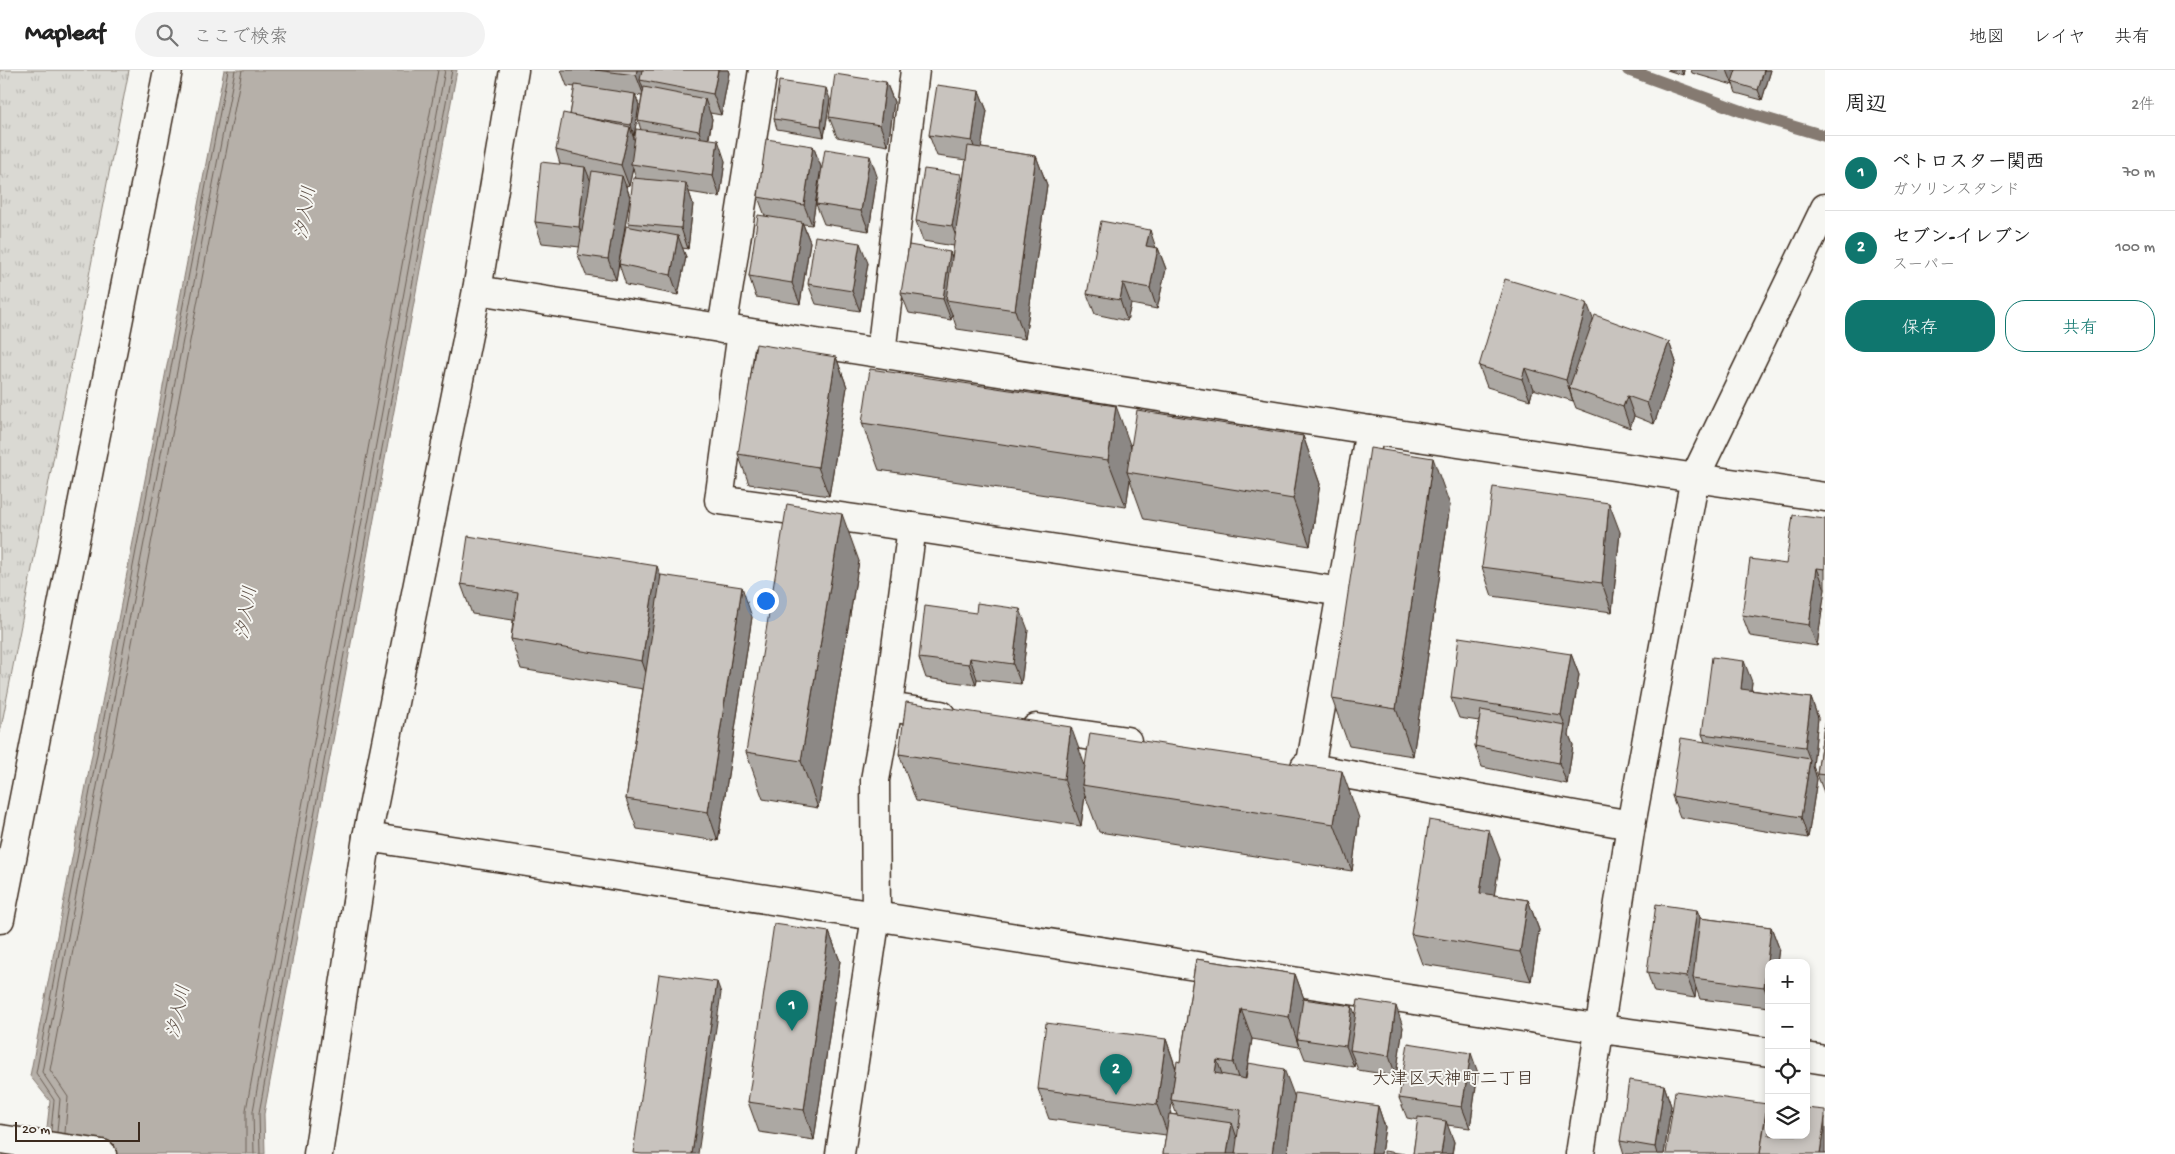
<!DOCTYPE html>
<html lang="ja">
<head>
<meta charset="utf-8">
<style>
	body { margin:0; font-family:"Gochi Hand","Klee One",sans-serif; background:#f2f2f2; color:#222 }
	.controls { position:absolute; right:15px; bottom:15px; display:grid; overflow:hidden; border-radius:10px; box-shadow:0 2px 8px #0003 }
	.controls button { width:45px; height:45px; display:grid; place-items:center; padding:0; border:0; border-bottom:1px solid #e0e0e0; background:#fff; color:#222; font:25px sans-serif }
	.scale { position:absolute; left:15px; bottom:12px; width:125px; box-sizing:border-box; padding-left:5px; border:2px solid #3b2a1e; border-top:0; font-size:14px; line-height:18px; white-space:nowrap; color:#3b2a1e; -webkit-text-stroke:4px #f6f6f2; paint-order:stroke }
	.you { position:absolute; left:765px; top:530px; width:18px; height:18px; margin:-12px; border:4px solid #fff; border-radius:50%; background:#1a73e8; box-shadow:0 0 0 8px #1a73e833 }
	.badge { display:grid; place-items:center; width:32px; height:32px; border-radius:50%; background:#0f766e; color:#fff; font-size:16px; font-weight:700 }
	.pin { position:absolute; translate:-50% -41px; filter:drop-shadow(0 1px 2px #0008) }
	.pin::after { content:''; position:absolute; top:26px; width:18px; height:15px; background:inherit; clip-path:polygon(0 0,100% 0,50% 100%) }
	.list { margin:0; padding:0; list-style:none }
	h2 { display:flex; justify-content:space-between; align-items:center; height:65px; margin:0; padding:0 20px; font-size:21px }
	h2 small { font-size:16px; font-weight:400; color:#767676 }
	.list li { display:grid; grid-template-columns:32px 1fr auto; gap:15px; align-items:center; box-sizing:border-box; height:75px; padding:0 20px; border-top:1px solid #e0e0e0 }
	.list b { display:block; font-size:19px; white-space:nowrap }
	.list p { margin:0; font-size:16px; white-space:nowrap; color:#767676 }
	.list em { font-size:16px; font-style:normal; color:#767676 }
	.actions { display:flex; gap:10px; padding:15px 20px }
	.actions a { flex:1; padding:11px 0; border:1px solid #0f766e; border-radius:20px; text-align:center; font-size:18px; color:#0f766e }
	.actions .main { background:#0f766e; color:#fff }
	.icon { flex:none; width:28px; height:28px; fill:none; stroke:currentColor; stroke-width:2; stroke-linecap:round; stroke-linejoin:round }
	.map { position:relative; flex:none; width:1825px; height:1084px; overflow:hidden }
	header { display:flex; align-items:center; gap:30px; box-sizing:border-box; height:70px; padding:0 25px; background:#fff; border-bottom:1px solid #e0e0e0 }
	header strong { font-size:24px }
	nav { display:flex; gap:28px; margin-inline-start:auto; font-size:18px }
	.search { width:350px; height:45px; background:#f2f2f2; display:flex; align-items:center; gap:12px; box-sizing:border-box; padding:0 18px; border-radius:28px; color:#767676; font-size:19px }
	main { display:flex }
	aside { flex:1; background:#fff }
	.map>svg:first-child { display:block }
	.grass { fill:url(#grass-tufts); stroke:#8a8278 }
	.water { fill:#b6b0a9; stroke:#857a71 }
	.lines { fill:none; stroke-linecap:round; stroke-linejoin:round }
	.shore { stroke:#6c6056; stroke-width:1 }
	.stream { stroke:#857a71; stroke-width:12 }
	.minor-casing { stroke:#3b2a1e; stroke-width:31 }
	.highway-casing { stroke:#3b2a1e; stroke-width:31 }
	.minor { stroke:#f6f6f2; stroke-width:28 }
	.highway { stroke:#f6f6f2; stroke-width:28 }
	.wall { fill:#aca8a3; stroke:#3b2a1e; fill-rule:evenodd }
	.shaded-wall { fill:#8c8885; stroke:#3b2a1e }
	.building { fill:#c8c3be; stroke:#3b2a1e }
	.labels { text-anchor:middle; dominant-baseline:central; stroke-width:4; stroke-linejoin:round; paint-order:stroke }
	.water-label { font-size:18px; font-style:italic; fill:#605248; stroke:#f6f6f2 }
	.neighbourhood-label { font-size:18px; fill:#3b2a1e; stroke:#f6f6f2 }
</style>
</head>
<body>
<header>
<strong>Mapleaf</strong>
<div class="search"><svg class="icon" aria-label="search" viewBox="0 0 24 24"><circle cx="10" cy="10" r="6"/><path d="M15 15l6 6"/></svg>ここで検索</div>
<nav><a>地図</a><a>レイヤ</a><a>共有</a></nav>
</header>
<main>
<div class="map">
<svg width="1825" height="1084" viewBox="0 0 1825 1084">
	<defs>
		<pattern id="grass-tufts" width="24" height="20" patternUnits="userSpaceOnUse" patternTransform="scale(1.25)"><rect width="24" height="20" fill="#dad9d3"/><path d="M3 7l-1-3M5 7V3M7 7l1-3M15 17l-1-3M17 17v-4M19 17l1-3" fill="none" stroke="#bcbab5"/></pattern>
	</defs>
	<rect width="100%" height="100%" fill="#f6f6f2"/>
	<filter id="ink" filterUnits="userSpaceOnUse"><feTurbulence type="fractalNoise" baseFrequency=".02" numOctaves="2"/><feDisplacementMap in="SourceGraphic" scale="10" xChannelSelector="R" yChannelSelector="G"/><feConvolveMatrix kernelMatrix="1 2 1 2 8 2 1 2 1" color-interpolation-filters="sRGB"/></filter>
	<g filter="url(#ink)">
		<polygon class="grass" points="0,0 129,0 0,663"/>
		<polygon class="water" points="224,0 457,0 264,1044 265,1084 44,1084 50,1031 30,1006"/>
		<g class="lines">
			<g class="shore">
				<polyline points="51,1061 54,1030 36,1003 228,0"/>
				<polyline points="57,1062 60,1029 42,1002 235,0"/>
				<polyline points="65,1063 68,1027 50,1000 242,0"/>
				<polyline points="246,1084 246,1040 438,0"/>
				<polyline points="254,1084 253,1041 445,0"/>
				<polyline points="260,1084 259,1043 452,0"/>
			</g>
			<polyline class="stream" points="1628,0 1744,42 1825,66"/>
			<g class="minor-casing">
				<g id="minor">
					<polyline points="477,220 1370,360 1825,427"/>
					<polyline points="722,259 763,0"/>
					<polyline points="742,262 719,430 912,457 1342,522"/>
					<polyline points="881,283 915,0"/>
					<polyline points="888,637 941,645"/>
					<polyline points="1036,658 1127,671"/>
					<polyline points="1305,697 1631,755"/>
					<polyline points="1310,698 1370,360"/>
					<polyline points="367,767 1601,959 1769,982"/>
					<polyline points="0,849 168,0"/>
					<polyline points="1806,987 1825,990"/>
					<polyline points="318,1084 367,767 477,220 514,0"/>
					<polyline points="840,1084 876,846 875,710 888,637 912,457"/>
					<polyline points="1580,1084 1631,755 1695,407 1825,138"/>
				</g>
			</g>
			<g class="highway-casing">
				<polyline id="highway" points="0,1069 102,1084"/>
			</g>
			<use href="#minor" class="minor"/>
			<use href="#highway" class="highway"/>
		</g>
		<g class="wall">
			<path d="M561,0H728L729,3L721,45L710,43L712,49L709,69L725,91L720,127L689,122L693,134L688,179L682,178L686,187L678,225L626,215L619,194L630,157L628,153L636,109L633,98L629,116L626,115L630,127L616,210L586,205L578,185L580,177L542,173L535,152L560,94L556,80L570,45L575,17L567,16ZM635,25L642,26L638,50L641,60L634,70L633,65L634,66L639,35Z"/>
			<polygon points="1667,0 1684,0 1683,5"/>
			<polygon points="1691,0 1771,0 1762,30 1736,23 1733,14 1733,15 1692,3"/>
			<polygon points="886,12 894,32 888,76 837,67 829,47"/>
			<polygon points="979,21 987,41 981,78 1036,86 1047,115 1025,269 957,259 952,244 951,250 909,243 901,223 950,182 952,187 954,176 923,171 916,151 963,110 966,90 937,86 929,65"/>
			<polygon points="830,29 824,67 777,59 774,49"/>
			<polygon points="813,76 821,97 812,155 803,154 810,172 800,234 756,227 749,206 765,146 758,127"/>
			<polygon points="877,106 869,161 824,154 816,134"/>
			<polygon points="1156,178 1158,178 1166,199 1157,239 1131,234 1127,251 1095,244 1087,224"/>
			<polygon points="868,193 860,241 816,234 808,214"/>
			<polygon points="1593,249 1669,272 1676,292 1654,354 1634,346 1630,358 1576,338 1573,330 1573,331 1533,319 1530,330 1487,317 1479,296"/>
			<polygon points="836,287 847,317 829,426 749,414 738,384"/>
			<polygon points="862,353 1131,376 1303,366 1320,414 1310,476 1144,449 1130,410 1126,437 879,400"/>
			<polygon points="1450,435 1413,686 1349,676 1332,629"/>
			<polygon points="1825,449 1825,519 1817,576 1750,566 1742,545"/>
			<polygon points="1620,462 1612,542 1492,526 1482,497"/>
			<polygon points="859,491 818,738 763,729 746,682"/>
			<polygon points="660,506 752,547 718,771 637,759 626,729 643,619 521,599 511,569 513,550 472,544 461,514"/>
			<polygon points="1028,560 1021,614 977,609 976,615 926,608 919,588"/>
			<polygon points="1571,584 1579,605 1569,665 1573,675 1567,714 1482,697 1475,676 1479,651 1459,648 1451,628"/>
			<polygon points="1752,612 1751,620 1811,628 1818,648 1813,696 1817,709 1808,768 1680,747 1672,726 1705,672 1702,664"/>
			<polygon points="1825,649 1825,725 1817,704"/>
			<polygon points="899,684 1085,694 1359,748 1352,801 1099,762 1085,725 1081,756 916,731"/>
			<polygon points="1500,789 1494,825 1528,830 1539,860 1531,911 1422,894 1411,864"/>
			<polygon points="1697,840 1700,848 1771,857 1779,878 1777,893 1769,893 1769,937 1700,929 1696,918 1695,928 1654,922 1647,902"/>
			<polygon points="829,862 840,891 814,1070 759,1062 748,1032"/>
			<path d="M1196,889L1295,904L1304,929L1355,945L1403,957L1396,1006L1358,1000L1355,992L1354,997L1305,989L1300,976L1299,977L1252,969L1246,1009L1295,1027L1378,1036L1385,1057L1381,1084H1163L1166,1065L1049,1049L1038,1019L1166,969L1176,998L1180,992ZM1172,1032L1177,1045L1170,1044Z"/>
			<polygon points="1478,1003 1470,1058 1447,1055 1454,1072 1452,1084 1413,1084 1418,1050 1407,1048 1399,1028"/>
			<polygon points="1664,1015 1671,1036 1664,1084 1624,1084 1620,1071"/>
		</g>
		<g class="shaded-wall">
			<polygon points="637,0 647,0 640,10 644,21 644,26 636,5"/>
			<polygon points="718,0 728,0 729,3 721,45 713,24"/>
			<polygon points="1681,0 1684,0 1683,5"/>
			<polygon points="1727,0 1737,0 1732,12 1733,15"/>
			<polygon points="1764,0 1771,0 1762,30 1758,20"/>
			<polygon points="886,12 894,32 888,76 880,55"/>
			<polygon points="826,18 830,29 824,67 821,56"/>
			<polygon points="979,21 987,41 979,92 972,71"/>
			<polygon points="635,24 639,35 634,66 631,55"/>
			<polygon points="705,29 712,49 706,82 699,61"/>
			<polygon points="630,57 637,78 631,94 633,98 629,116 621,95"/>
			<polygon points="718,70 725,91 720,127 713,106"/>
			<polygon points="813,76 821,97 812,155 804,135"/>
			<polygon points="870,86 877,106 869,161 861,141"/>
			<polygon points="1036,86 1047,115 1025,269 1015,240"/>
			<polygon points="585,97 593,117 586,178 579,157"/>
			<polygon points="961,104 968,125 960,177 952,156"/>
			<polygon points="622,106 630,127 616,210 608,189"/>
			<polygon points="686,113 693,134 688,179 681,158"/>
			<polygon points="802,152 810,172 800,234 792,213"/>
			<polygon points="1150,160 1157,181 1146,176"/>
			<polygon points="678,166 686,187 678,225 671,205"/>
			<polygon points="860,173 868,193 860,241 852,221"/>
			<polygon points="1158,178 1166,199 1157,239 1150,218"/>
			<polygon points="950,182 958,203 946,230 952,244 951,250 943,229"/>
			<polygon points="1123,213 1131,234 1127,251 1120,230"/>
			<polygon points="1587,233 1595,254 1569,318 1573,331 1566,310"/>
			<polygon points="1669,272 1676,292 1654,354 1647,333"/>
			<polygon points="836,287 847,317 829,426 818,397"/>
			<polygon points="1525,298 1533,319 1530,330 1522,309"/>
			<polygon points="1627,326 1634,346 1630,358 1623,337"/>
			<polygon points="1116,336 1133,383 1127,402 1130,410 1126,437 1108,390"/>
			<polygon points="1303,366 1320,414 1310,476 1293,429"/>
			<polygon points="1433,388 1450,435 1413,686 1396,639"/>
			<polygon points="1609,433 1620,462 1612,542 1602,513"/>
			<polygon points="842,444 859,491 818,738 801,691"/>
			<polygon points="657,496 668,526 652,620 642,591"/>
			<polygon points="1817,498 1825,519 1817,576 1809,555"/>
			<polygon points="742,517 752,547 718,771 708,742"/>
			<polygon points="1020,539 1028,560 1021,614 1013,594"/>
			<polygon points="1571,584 1579,605 1569,665 1573,675 1567,714 1559,693 1565,655 1561,645"/>
			<polygon points="970,588 977,609 976,615 969,594"/>
			<polygon points="1744,591 1752,612 1749,640 1741,619"/>
			<polygon points="1811,628 1818,648 1813,696 1817,709 1808,768 1801,747 1810,690 1805,677"/>
			<polygon points="1071,657 1088,704 1082,715 1085,725 1081,756 1064,709"/>
			<polygon points="1342,701 1359,748 1352,801 1334,754"/>
			<polygon points="1489,760 1500,789 1490,852 1480,823"/>
			<polygon points="1528,830 1539,860 1531,911 1520,882"/>
			<polygon points="1697,840 1705,860 1693,908 1696,918 1695,928 1687,907"/>
			<polygon points="1771,857 1779,878 1777,893 1769,893 1769,930 1764,917"/>
			<polygon points="829,862 840,891 814,1070 804,1040"/>
			<polygon points="1295,904 1306,934 1297,969 1299,977 1289,947"/>
			<polygon points="717,912 721,923 698,1084 692,1084"/>
			<polygon points="1352,936 1360,957 1350,980 1355,992 1354,997 1346,976"/>
			<polygon points="1396,936 1403,957 1396,1006 1389,986"/>
			<polygon points="1241,939 1252,969 1243,1022 1233,993"/>
			<polygon points="1166,969 1176,999 1171,1030 1172,1032 1168,1065 1157,1035"/>
			<polygon points="1471,983 1478,1003 1470,1058 1462,1037"/>
			<polygon points="1217,990 1228,1020 1215,1003"/>
			<polygon points="1284,999 1295,1028 1287,1084 1272,1084"/>
			<polygon points="1664,1015 1671,1036 1664,1084 1657,1084 1655,1077"/>
			<polygon points="1378,1036 1385,1057 1381,1084 1371,1084"/>
			<polygon points="1825,1047 1825,1084 1820,1084"/>
			<polygon points="1446,1051 1454,1072 1452,1084 1441,1084"/>
			<polygon points="1232,1053 1242,1083 1242,1084 1227,1084"/>
		</g>
		<g class="building">
			<polygon points="595,0 637,0 636,5"/>
			<polygon points="642,0 718,0 713,24 640,10"/>
			<polygon points="1736,0 1764,0 1758,20 1732,12"/>
			<polygon points="835,4 886,12 880,55 829,47"/>
			<polygon points="779,11 826,18 821,56 774,49"/>
			<polygon points="575,15 635,24 631,55 570,45"/>
			<polygon points="937,15 979,21 972,71 929,65"/>
			<polygon points="644,17 705,29 699,61 638,50"/>
			<polygon points="563,43 630,57 621,95 556,80"/>
			<polygon points="636,59 718,70 713,106 631,94"/>
			<polygon points="766,69 813,76 804,135 758,127"/>
			<polygon points="968,76 1036,86 1015,240 946,230"/>
			<polygon points="825,79 870,86 861,141 816,134"/>
			<polygon points="541,92 585,97 579,157 535,152"/>
			<polygon points="924,99 961,104 952,156 916,151"/>
			<polygon points="592,101 622,106 608,189 578,185"/>
			<polygon points="633,108 686,113 681,158 628,153"/>
			<polygon points="758,145 802,152 792,213 749,206"/>
			<polygon points="1101,151 1150,160 1146,176 1158,178 1150,218 1123,213 1120,230 1087,224"/>
			<polygon points="626,156 678,166 671,205 619,194"/>
			<polygon points="815,166 860,173 852,221 808,214"/>
			<polygon points="909,175 950,182 943,229 901,223"/>
			<polygon points="1505,209 1587,233 1566,310 1525,298 1522,309 1479,296"/>
			<polygon points="1595,245 1669,272 1647,333 1627,326 1623,337 1569,318"/>
			<polygon points="756,274 836,287 818,397 738,384"/>
			<polygon points="870,299 1116,336 1108,390 862,353"/>
			<polygon points="1137,340 1303,366 1293,429 1127,402"/>
			<polygon points="1370,378 1433,388 1396,639 1332,629"/>
			<polygon points="1493,417 1609,433 1602,513 1482,497"/>
			<polygon points="787,434 842,444 801,691 746,682"/>
			<polygon points="1793,445 1825,449 1825,499 1817,498 1809,555 1742,545 1750,489 1786,494"/>
			<polygon points="468,466 657,496 642,591 511,569 518,523 461,514"/>
			<polygon points="661,505 742,517 708,742 626,729"/>
			<polygon points="977,533 1020,539 1013,594 970,588 969,594 919,588 925,536 976,543"/>
			<polygon points="1459,567 1571,584 1561,645 1451,628"/>
			<polygon points="1712,587 1744,591 1741,619 1811,628 1805,677 1702,664"/>
			<polygon points="906,632 1071,657 1064,709 899,684"/>
			<polygon points="1481,640 1565,655 1559,693 1475,676"/>
			<polygon points="1825,649 1825,705 1817,704"/>
			<polygon points="1090,663 1342,701 1334,754 1082,715"/>
			<polygon points="1681,668 1810,689 1801,747 1672,726"/>
			<polygon points="1429,750 1489,760 1480,823 1528,830 1520,882 1411,864"/>
			<polygon points="1656,834 1697,840 1687,907 1647,902"/>
			<polygon points="1700,848 1771,857 1764,917 1693,908"/>
			<polygon points="774,854 829,862 804,1040 748,1032"/>
			<polygon points="1196,889 1295,904 1289,947 1241,939 1233,993 1217,990 1215,1003 1246,1009 1248,993 1284,999 1272,1084 1235,1084 1241,1040 1171,1030 1177,991 1180,992"/>
			<polygon points="659,904 717,912 692,1084 642,1084 633,1083"/>
			<polygon points="1303,929 1352,936 1346,976 1297,969"/>
			<polygon points="1358,930 1396,936 1389,986 1350,980"/>
			<polygon points="1046,953 1166,969 1157,1035 1038,1019"/>
			<polygon points="1408,973 1471,983 1462,1037 1399,1028"/>
			<polygon points="1629,1010 1664,1015 1655,1077 1620,1071"/>
			<polygon points="1675,1021 1767,1034 1760,1084 1666,1084"/>
			<polygon points="1295,1023 1378,1036 1371,1084 1287,1084"/>
			<polygon points="1768,1032 1769,1032 1769,1065 1806,1065 1806,1038 1825,1040 1825,1047 1820,1084 1760,1084"/>
			<polygon points="1169,1044 1232,1053 1227,1084 1163,1084"/>
			<polygon points="1418,1047 1446,1051 1441,1084 1413,1084"/>
			<polygon points="1384,1081 1405,1084 1384,1084"/>
		</g>
	</g>
	<g class="labels">
		<g class="water-label">
			<text transform="translate(307 143) rotate(-81)">汐入川</text>
			<text transform="translate(248 543) rotate(-81)">汐入川</text>
			<text transform="translate(180 942) rotate(-78)">汐入川</text>
		</g>
		<g class="neighbourhood-label">
			<text x="1453" y="1010">大津区天神町二丁目</text>
		</g>
	</g>
</svg>
<div class="controls">
<button>+</button>
<button>−</button>
<button><svg class="icon" aria-label="locate" viewBox="0 0 24 24"><circle cx="12" cy="12" r="6"/><path d="M12 2v4M12 18v4M2 12h4M18 12h4"/></svg></button>
<button><svg class="icon" aria-label="layers" viewBox="0 0 24 24"><path d="M12 4l9 5-9 5-9-5zM3 14l9 5 9-5"/></svg></button>
</div>
<div class="scale">20 m</div>
<div class="you"></div>
<div class="pin badge" style="left:792px;top:961px">1</div>
<div class="pin badge" style="left:1116px;top:1025px">2</div>
</div>
<aside>
<h2>周辺<small>2件</small></h2>
<ul class="list">
<li><span class="badge">1</span><div><b>ペトロスター関西</b><p>ガソリンスタンド</p></div><em>70 m</em></li>
<li><span class="badge">2</span><div><b>セブン-イレブン</b><p>スーパー</p></div><em>100 m</em></li>
</ul>
<div class="actions"><a class="main">保存</a><a>共有</a></div>
</aside>
</main>
</body>
</html>
